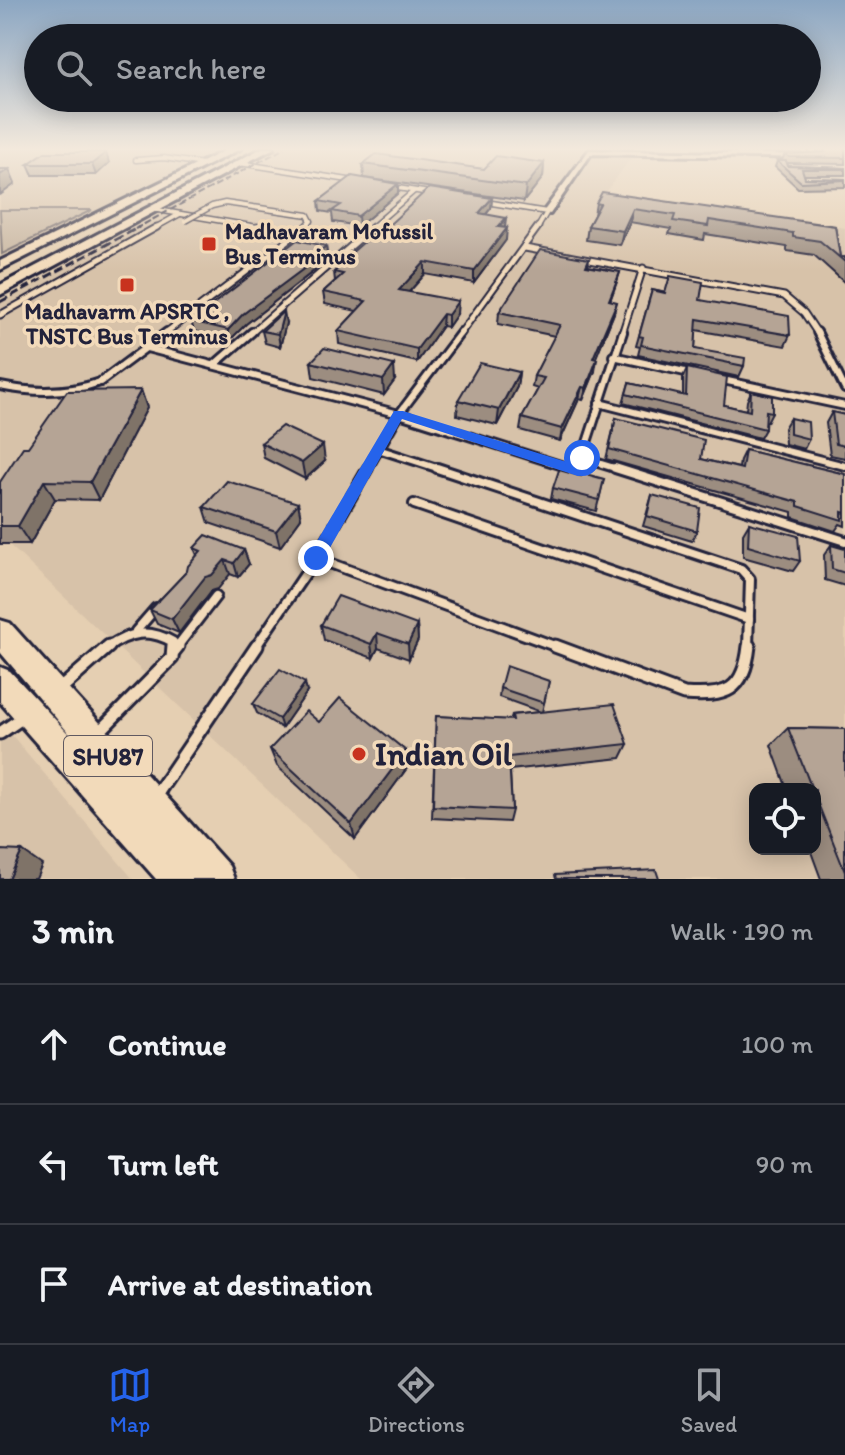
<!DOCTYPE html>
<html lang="en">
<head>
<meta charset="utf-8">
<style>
	body { margin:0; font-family:Itim,sans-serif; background:#242831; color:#f1f3f6 }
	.controls { position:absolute; right:24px; bottom:24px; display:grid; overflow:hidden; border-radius:16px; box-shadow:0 4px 20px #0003 }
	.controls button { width:72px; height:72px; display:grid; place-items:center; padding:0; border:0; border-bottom:2px solid #363941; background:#171b24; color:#f1f3f6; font:40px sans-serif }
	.stop { position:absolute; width:24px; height:24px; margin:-18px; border:6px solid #2563eb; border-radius:50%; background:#fff }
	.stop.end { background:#2563eb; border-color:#fff; box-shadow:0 2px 8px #0008 }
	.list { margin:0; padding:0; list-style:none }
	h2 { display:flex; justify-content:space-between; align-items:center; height:104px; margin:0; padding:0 32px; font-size:34px }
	h2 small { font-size:26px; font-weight:400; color:#9ea1a6 }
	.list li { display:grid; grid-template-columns:52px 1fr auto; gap:24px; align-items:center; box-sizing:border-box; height:120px; padding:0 32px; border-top:2px solid #363941 }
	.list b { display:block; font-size:30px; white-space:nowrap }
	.list em { font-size:26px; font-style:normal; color:#9ea1a6 }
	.icon { flex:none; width:44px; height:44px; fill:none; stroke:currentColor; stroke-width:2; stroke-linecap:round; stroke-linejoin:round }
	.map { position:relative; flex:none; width:845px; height:879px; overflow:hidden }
	.search { position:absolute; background:#171b24; box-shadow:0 4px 20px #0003; left:24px; right:24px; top:24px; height:88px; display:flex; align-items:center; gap:20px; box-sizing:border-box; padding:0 28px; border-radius:44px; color:#9ea1a6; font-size:30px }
	.sheet { height:464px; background:#171b24 }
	nav { display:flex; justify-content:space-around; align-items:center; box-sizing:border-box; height:112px; border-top:2px solid #363941; background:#171b24; font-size:22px; color:#9ea1a6 }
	nav a { display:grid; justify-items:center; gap:4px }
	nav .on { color:#2563eb }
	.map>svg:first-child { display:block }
	.built { fill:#d7c2a9; fill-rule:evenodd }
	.green { fill:#c8b6a1; stroke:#756c6e; stroke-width:2 }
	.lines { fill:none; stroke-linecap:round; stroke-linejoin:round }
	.service-far4-casing { stroke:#22223b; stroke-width:7 }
	.service-far3-casing { stroke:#22223b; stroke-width:9 }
	.service-far2-casing { stroke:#22223b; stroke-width:12 }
	.service-far1-casing { stroke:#22223b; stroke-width:14 }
	.service-casing { stroke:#22223b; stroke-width:17 }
	.minor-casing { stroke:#22223b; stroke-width:6 }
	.primary-casing { stroke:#22223b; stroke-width:6 }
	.service-far4 { stroke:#f2daba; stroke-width:4 }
	.service-far3 { stroke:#f2daba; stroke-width:5 }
	.service-far2 { stroke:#f2daba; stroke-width:6 }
	.service-far1 { stroke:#f2daba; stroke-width:8 }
	.service { stroke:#f2daba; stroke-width:11 }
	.minor { fill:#f2daba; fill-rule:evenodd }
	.primary { fill:#f2daba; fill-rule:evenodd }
	.rail-far1 { stroke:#22223b; stroke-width:2; stroke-dasharray:7 3; stroke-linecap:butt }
	.rail { stroke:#22223b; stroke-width:3; stroke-dasharray:9 4; stroke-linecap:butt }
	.service-bridge-casing { stroke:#22223b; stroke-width:7; stroke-linecap:butt }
	.service-bridge { stroke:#f2daba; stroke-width:4 }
	.wall { fill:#9c8d80; stroke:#22223b; stroke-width:2 }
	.shaded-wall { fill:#7f7368; stroke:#22223b; stroke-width:2 }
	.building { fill:#b5a495; stroke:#22223b; stroke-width:2 }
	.route { fill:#2563eb }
	.poi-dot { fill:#c8321e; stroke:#f2daba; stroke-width:3 }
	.labels { text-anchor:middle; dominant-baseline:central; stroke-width:7; stroke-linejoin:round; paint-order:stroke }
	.far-poi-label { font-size:22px; font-weight:bold; fill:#22223b; stroke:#f2daba; text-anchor:start }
	.shield { fill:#f2daba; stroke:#605961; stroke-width:2 }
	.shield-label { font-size:24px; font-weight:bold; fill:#22223b }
	.near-poi-label { font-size:32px; font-weight:bold; fill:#22223b; stroke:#f2daba; text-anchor:start }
</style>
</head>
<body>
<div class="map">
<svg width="845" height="879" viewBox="0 0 845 879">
	<rect width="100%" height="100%" fill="#e5cfb2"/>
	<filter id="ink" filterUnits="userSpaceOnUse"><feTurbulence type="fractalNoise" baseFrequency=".0125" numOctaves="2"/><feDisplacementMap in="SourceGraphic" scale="16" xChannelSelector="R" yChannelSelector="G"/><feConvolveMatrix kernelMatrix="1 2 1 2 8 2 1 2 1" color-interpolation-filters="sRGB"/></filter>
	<g filter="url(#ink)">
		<g class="built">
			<polygon points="0,148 224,148 0,259"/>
			<path d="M275,148H638L606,192L845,228V879H361L0,536V304ZM755,789H815V849H755Z"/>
			<polygon points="0,721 133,879 0,879"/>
		</g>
		<polygon class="green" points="0,210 92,210 2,254"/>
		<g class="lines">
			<g class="service-far4-casing">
				<g id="service-far4">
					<polyline points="136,160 164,158 203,164"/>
					<polyline points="239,163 355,181"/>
					<polyline points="391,187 430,193"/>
					<polyline points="486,202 547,212 537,229"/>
					<polyline points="152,209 269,229"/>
					<polyline points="153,229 180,214"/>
					<polyline points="370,229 414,191"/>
				</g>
			</g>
			<g class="service-far3-casing">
				<g id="service-far3">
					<polyline points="257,227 297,234"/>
					<polyline points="525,248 784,296 804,313 818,334"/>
					<polyline points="0,315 157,227"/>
					<polyline points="164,334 303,229"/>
					<polyline points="250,334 373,227"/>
					<polyline points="460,334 538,227"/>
					<polyline points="622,334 643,268"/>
				</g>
			</g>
			<g class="service-far2-casing">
				<g id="service-far2">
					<polyline points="817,332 845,389"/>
					<polyline points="147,348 399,414 576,470"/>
					<polyline points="613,356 694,374"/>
					<polyline points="214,365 252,332"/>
					<polyline points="718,379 845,406"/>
					<path d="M0,386C34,393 67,394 100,382L167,332"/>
					<polyline points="599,403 845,466"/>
					<polyline points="378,449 443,470"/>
					<polyline points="582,458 621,470"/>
					<polyline points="367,470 399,414 461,332"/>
					<polyline points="578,470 623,332"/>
				</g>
			</g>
			<g class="service-far1-casing">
				<g id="service-far1">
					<polyline points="437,468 741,569 750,579 748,648"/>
					<polyline points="570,468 578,471 579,468"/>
					<polyline points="615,468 845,541"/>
					<polyline points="414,504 749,619"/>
					<polyline points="316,558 560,648"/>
					<polyline points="136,631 156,608"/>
					<path d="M107,648C129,632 149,628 173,642V648"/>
					<polyline points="176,648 216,596"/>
					<polyline points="255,648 316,558 368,468"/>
				</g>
			</g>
			<g class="service-casing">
				<g id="service">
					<path d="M555,646L684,694C726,697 744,692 749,646"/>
					<polyline points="174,651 178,646"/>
					<polyline points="59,690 109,646"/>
					<polyline points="0,733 25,716"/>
					<polyline points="98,733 172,658 173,646"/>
					<polyline points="155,797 257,646"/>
				</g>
			</g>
			<g class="minor-casing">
				<polygon id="minor" points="808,148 814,148 820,158 591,154 550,214 543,212 589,150 813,155"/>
			</g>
			<g class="primary-casing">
				<g id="primary">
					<polygon points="230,148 242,148 0,270 0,261"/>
					<polygon points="262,148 274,148 0,295 0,285"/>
					<polygon points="0,620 10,623 229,866 234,879 156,879 0,702 0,667 10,671 78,744 0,652"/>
				</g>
			</g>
			<use href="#service-far4" class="service-far4"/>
			<use href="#service-far3" class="service-far3"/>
			<use href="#service-far2" class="service-far2"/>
			<use href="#service-far1" class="service-far1"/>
			<use href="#service" class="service"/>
			<use href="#minor" class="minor"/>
			<use href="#primary" class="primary"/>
			<polyline class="rail-far1" points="135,229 285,148"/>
			<polyline class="rail" points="0,302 139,227"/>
			<g class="service-bridge-casing">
				<polyline id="service-bridge" points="185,221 212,206 225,203 308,215 311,221 303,229"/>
			</g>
			<use href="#service-bridge" class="service-bridge"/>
		</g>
		<g class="wall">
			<polygon points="817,148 845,148 845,164 787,163 788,166 845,168 845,175 804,175 805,178 845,179 845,187 798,188 775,167 777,161 783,161 782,160 785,154 820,153"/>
			<polygon points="109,163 96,175 33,175 28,164"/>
			<polygon points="544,163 543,177 524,201 364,178 363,164 484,169"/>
			<polygon points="398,193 359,226 333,222 332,213 320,211 319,201"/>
			<polygon points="492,198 491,208 486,214 505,228 506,240 474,283 425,274 409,292 457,314 448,327 442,326 417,362 339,344 338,331 357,311 325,304 323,292 335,281 334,272 349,259 349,255 378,235"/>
			<polygon points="596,203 835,226 840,257 845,257 845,283 814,255 787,251 787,247 705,234 704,240 669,234 671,229 630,222 620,245 586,240 588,226 594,215"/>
			<polygon points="326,246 327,254 314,265 315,270 246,324 230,340 194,331 191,321"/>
			<polygon points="589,259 588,266 620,272 610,301 614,313 595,359 595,371 583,400 579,399 560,441 520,430 522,418 538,389 532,387 534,376 555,336 498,324 499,312"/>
			<polygon points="652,290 700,300 790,335 785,346 696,330 695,349 744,366 739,377 638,355 640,347 636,346"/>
			<polygon points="286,323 280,347 265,343 262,331"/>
			<polygon points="311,362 395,380 384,395 313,377"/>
			<polygon points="687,368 724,405 746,410 747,401 751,391 772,412 767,422 765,421 765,429 760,438 623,403 629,383 683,396 683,377"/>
			<polygon points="519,372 517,387 497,425 457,415 458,400"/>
			<polygon points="141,390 147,408 99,500 55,499 30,544 0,544 0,482 28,447"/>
			<polygon points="832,412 845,415 845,458 830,455 826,423"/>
			<polygon points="616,418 701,459 739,468 740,460 745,450 845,474 845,526 840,524 835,531 792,517 792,512 606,459"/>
			<polygon points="790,418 809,439 804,449 785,444 784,428"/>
			<polygon points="261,443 325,461 305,479 264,458"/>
			<polygon points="581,476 604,479 596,511 551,499 553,488"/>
			<polygon points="652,495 697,531 692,541 643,526"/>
			<polygon points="298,503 301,518 280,547 209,523 204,507"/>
			<polygon points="749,523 800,561 793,571 743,557 743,533"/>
			<polygon points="831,545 845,549 845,586 825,580 824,555"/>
			<polygon points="194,548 244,550 249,564 238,577 230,574 218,589 211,591 179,633 157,624 150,610 187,571 197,555"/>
			<polygon points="321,625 417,625 418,640 409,659 378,648 373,658 324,640"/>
			<polygon points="549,681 542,712 628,744 621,758 510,770 512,810 509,822 432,818 436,716 510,720 512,715 541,712 499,697 500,688"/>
			<polygon points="307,692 282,728 257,713 253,704"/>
			<polygon points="319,722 407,768 355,839 277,766 270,749"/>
			<polygon points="788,728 845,729 845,879 821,879 810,849 815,849 815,789 787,789 771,745"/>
		</g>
		<g class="shaded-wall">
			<polygon points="106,152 109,163 96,175 92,164"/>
			<polygon points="544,163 543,177 524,201 526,186"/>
			<polygon points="9,169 15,184 0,195 0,175"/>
			<polygon points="398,184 398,193 359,226 358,216"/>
			<polygon points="492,198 491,208 478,224 479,213"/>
			<polygon points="633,209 630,222 620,245 623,231"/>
			<polygon points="506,218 505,228 498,227"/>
			<polygon points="507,228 506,240 474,283 474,271"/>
			<polygon points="326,246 327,254 314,265 315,270 246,324 230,340 228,330 243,314"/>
			<polygon points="425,262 425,274 400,302 399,290"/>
			<polygon points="620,272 617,282 606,311 609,300"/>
			<polygon points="458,301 457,314 448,327 448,315"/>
			<polygon points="617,302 614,313 591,370 593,358"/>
			<polygon points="284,311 286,323 280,347 278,334"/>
			<polygon points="443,314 442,326 417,362 417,349"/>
			<polygon points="597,359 595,371 583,400 586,388"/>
			<polygon points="394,365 395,380 384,395 383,380"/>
			<polygon points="519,372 517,387 497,425 499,410"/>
			<polygon points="582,387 579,399 560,441 562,429"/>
			<polygon points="141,390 147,408 99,500 90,482"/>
			<polygon points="323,445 325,461 305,479 302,463"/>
			<polygon points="44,481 55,499 30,544 18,526"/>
			<polygon points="298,503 301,518 280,547 276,531"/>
			<polygon points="244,550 249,564 238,577 234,563"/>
			<polygon points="225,560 230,574 218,589 211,591 179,633 172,619 205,577"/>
			<polygon points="417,625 418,640 409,659 408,644"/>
			<polygon points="377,633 378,648 373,658 371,644"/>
			<polygon points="305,683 307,692 282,728 279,719"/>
			<polygon points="406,751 407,768 355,839 351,824"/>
			<polygon points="22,851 42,865 36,879 9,879"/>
		</g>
		<g class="building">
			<polygon points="823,148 845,148 845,158 789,157 785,154 825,152"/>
			<polygon points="45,152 106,152 92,164 28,164"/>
			<polygon points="376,154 484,169 496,156 544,163 526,186 363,164"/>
			<polygon points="777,161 786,161 788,166 845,168 845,169 802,169 805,178 845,179 845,180 801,182"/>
			<polygon points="0,169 9,169 0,175"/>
			<polygon points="352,176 398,184 358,216 332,211 341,205 319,201"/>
			<polygon points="429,188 492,198 479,213 506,218 498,227 507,228 474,271 425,262 399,290 458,301 448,315 443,314 417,349 338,331 366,301 323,292 343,274 334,272 352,256 349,255 373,234 378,235"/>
			<polygon points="602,192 835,226 840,257 845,257 845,262 820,241 793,237 793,233 709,220 708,226 673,221 675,215 633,209 623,231 588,226 600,204 596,203"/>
			<polygon points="297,240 326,246 308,260 314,261 243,314 228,330 191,321"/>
			<polygon points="540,250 589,259 586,266 620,272 609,300 617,302 593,358 597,359 586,388 582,387 562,429 522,418 544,378 534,376 560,325 499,312"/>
			<polygon points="670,276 703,282 700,300 789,316 790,335 697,319 695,349 745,358 744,366 641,345 643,337 639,336 652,290 665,293"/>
			<polygon points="284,311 278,334 262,331"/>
			<polygon points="324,348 394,365 383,380 311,362"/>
			<polygon points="480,363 519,372 499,410 458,400"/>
			<polygon points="687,368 727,377 724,405 750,411 751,391 772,396 772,412 766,411 765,429 626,394 629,383 686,396"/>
			<polygon points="141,390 90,482 44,481 18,526 0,526 0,482 23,447 28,447 67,391"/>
			<polygon points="832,412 845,415 845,446 836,444"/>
			<polygon points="616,418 704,440 701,459 742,469 745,450 845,474 845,513 842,512 842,520 798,506 798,502 609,449"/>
			<polygon points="790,418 808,422 809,439 790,434"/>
			<polygon points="282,426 323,445 302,463 261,443"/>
			<polygon points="559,470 581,476 582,473 604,479 599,500 553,488"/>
			<polygon points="227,481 298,503 276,531 204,507"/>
			<polygon points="652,495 700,508 697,531 647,516"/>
			<polygon points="749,523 798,536 800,561 748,546"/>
			<polygon points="206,535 244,550 234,563 225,560 212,575 205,577 172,619 150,610 187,571 188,566 201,551 194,548"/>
			<polygon points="831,545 845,549 845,573 832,569"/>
			<polygon points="338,596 417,625 408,644 377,633 371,644 321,625"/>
			<polygon points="506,666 549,681 544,703 500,688"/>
			<polygon points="280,669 305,683 279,719 253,704"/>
			<polygon points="340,698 406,751 351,824 270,749 306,711 319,722"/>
			<polygon points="614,704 628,744 509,757 512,810 433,806 436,716 513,720 512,715"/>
			<polygon points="788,728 845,729 845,872 815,796 815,789 812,789"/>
			<polygon points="0,850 22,851 9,879 0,879"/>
			<polygon points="656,870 659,879 556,879 555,875"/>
		</g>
	</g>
	<linearGradient id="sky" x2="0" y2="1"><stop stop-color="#8ba6c2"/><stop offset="0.55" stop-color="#f3e9dc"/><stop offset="1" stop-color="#f3e9dc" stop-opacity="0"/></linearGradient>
	<rect width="845" height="271" fill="url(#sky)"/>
	<polygon class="route" points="394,411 403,411 573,464 577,454 587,454 589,458 583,474 578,476 402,419 322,562 310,562 310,553"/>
	<g class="poi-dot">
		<rect x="201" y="236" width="16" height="16" rx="4"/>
		<rect x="119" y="277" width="16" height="16" rx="4"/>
		<circle cx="359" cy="754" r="8"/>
	</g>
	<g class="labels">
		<g class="far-poi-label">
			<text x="225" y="231">Madhavaram Mofussil<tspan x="225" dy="25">Bus Terminus</tspan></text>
			<text x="127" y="311" text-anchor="middle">Madhavarm APSRTC ,<tspan x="127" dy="25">TNSTC Bus Terminus</tspan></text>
		</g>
		<rect class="shield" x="64" y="736" width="88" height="40" rx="6"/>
		<g class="shield-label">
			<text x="108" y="756">SHU87</text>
		</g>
		<g class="near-poi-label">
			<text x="375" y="754">Indian Oil</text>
		</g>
	</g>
</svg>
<div class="controls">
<button><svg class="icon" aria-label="locate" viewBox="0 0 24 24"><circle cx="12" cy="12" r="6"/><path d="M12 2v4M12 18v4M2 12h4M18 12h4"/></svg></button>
</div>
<div class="stop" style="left:582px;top:458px"></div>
<div class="stop end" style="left:316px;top:558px"></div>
<div class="search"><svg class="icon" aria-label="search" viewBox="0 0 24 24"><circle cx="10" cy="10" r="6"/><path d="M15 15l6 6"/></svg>Search here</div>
</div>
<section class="sheet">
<h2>3 min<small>Walk · 190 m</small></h2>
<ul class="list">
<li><svg class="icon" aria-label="ahead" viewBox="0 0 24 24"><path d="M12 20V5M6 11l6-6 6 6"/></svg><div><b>Continue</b></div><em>100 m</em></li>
<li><svg class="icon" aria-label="left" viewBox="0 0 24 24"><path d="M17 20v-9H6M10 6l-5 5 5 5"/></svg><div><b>Turn left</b></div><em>90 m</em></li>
<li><svg class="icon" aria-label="arrive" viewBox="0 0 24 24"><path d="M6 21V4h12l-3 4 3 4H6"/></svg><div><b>Arrive at destination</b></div></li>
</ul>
</section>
<nav>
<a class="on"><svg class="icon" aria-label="map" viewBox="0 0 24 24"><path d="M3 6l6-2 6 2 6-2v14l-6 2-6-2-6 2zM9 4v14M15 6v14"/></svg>Map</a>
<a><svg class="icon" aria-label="directions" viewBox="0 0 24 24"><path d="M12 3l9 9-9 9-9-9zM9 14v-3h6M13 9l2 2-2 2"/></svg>Directions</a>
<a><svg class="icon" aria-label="saved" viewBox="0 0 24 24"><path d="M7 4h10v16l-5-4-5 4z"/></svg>Saved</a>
</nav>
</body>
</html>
